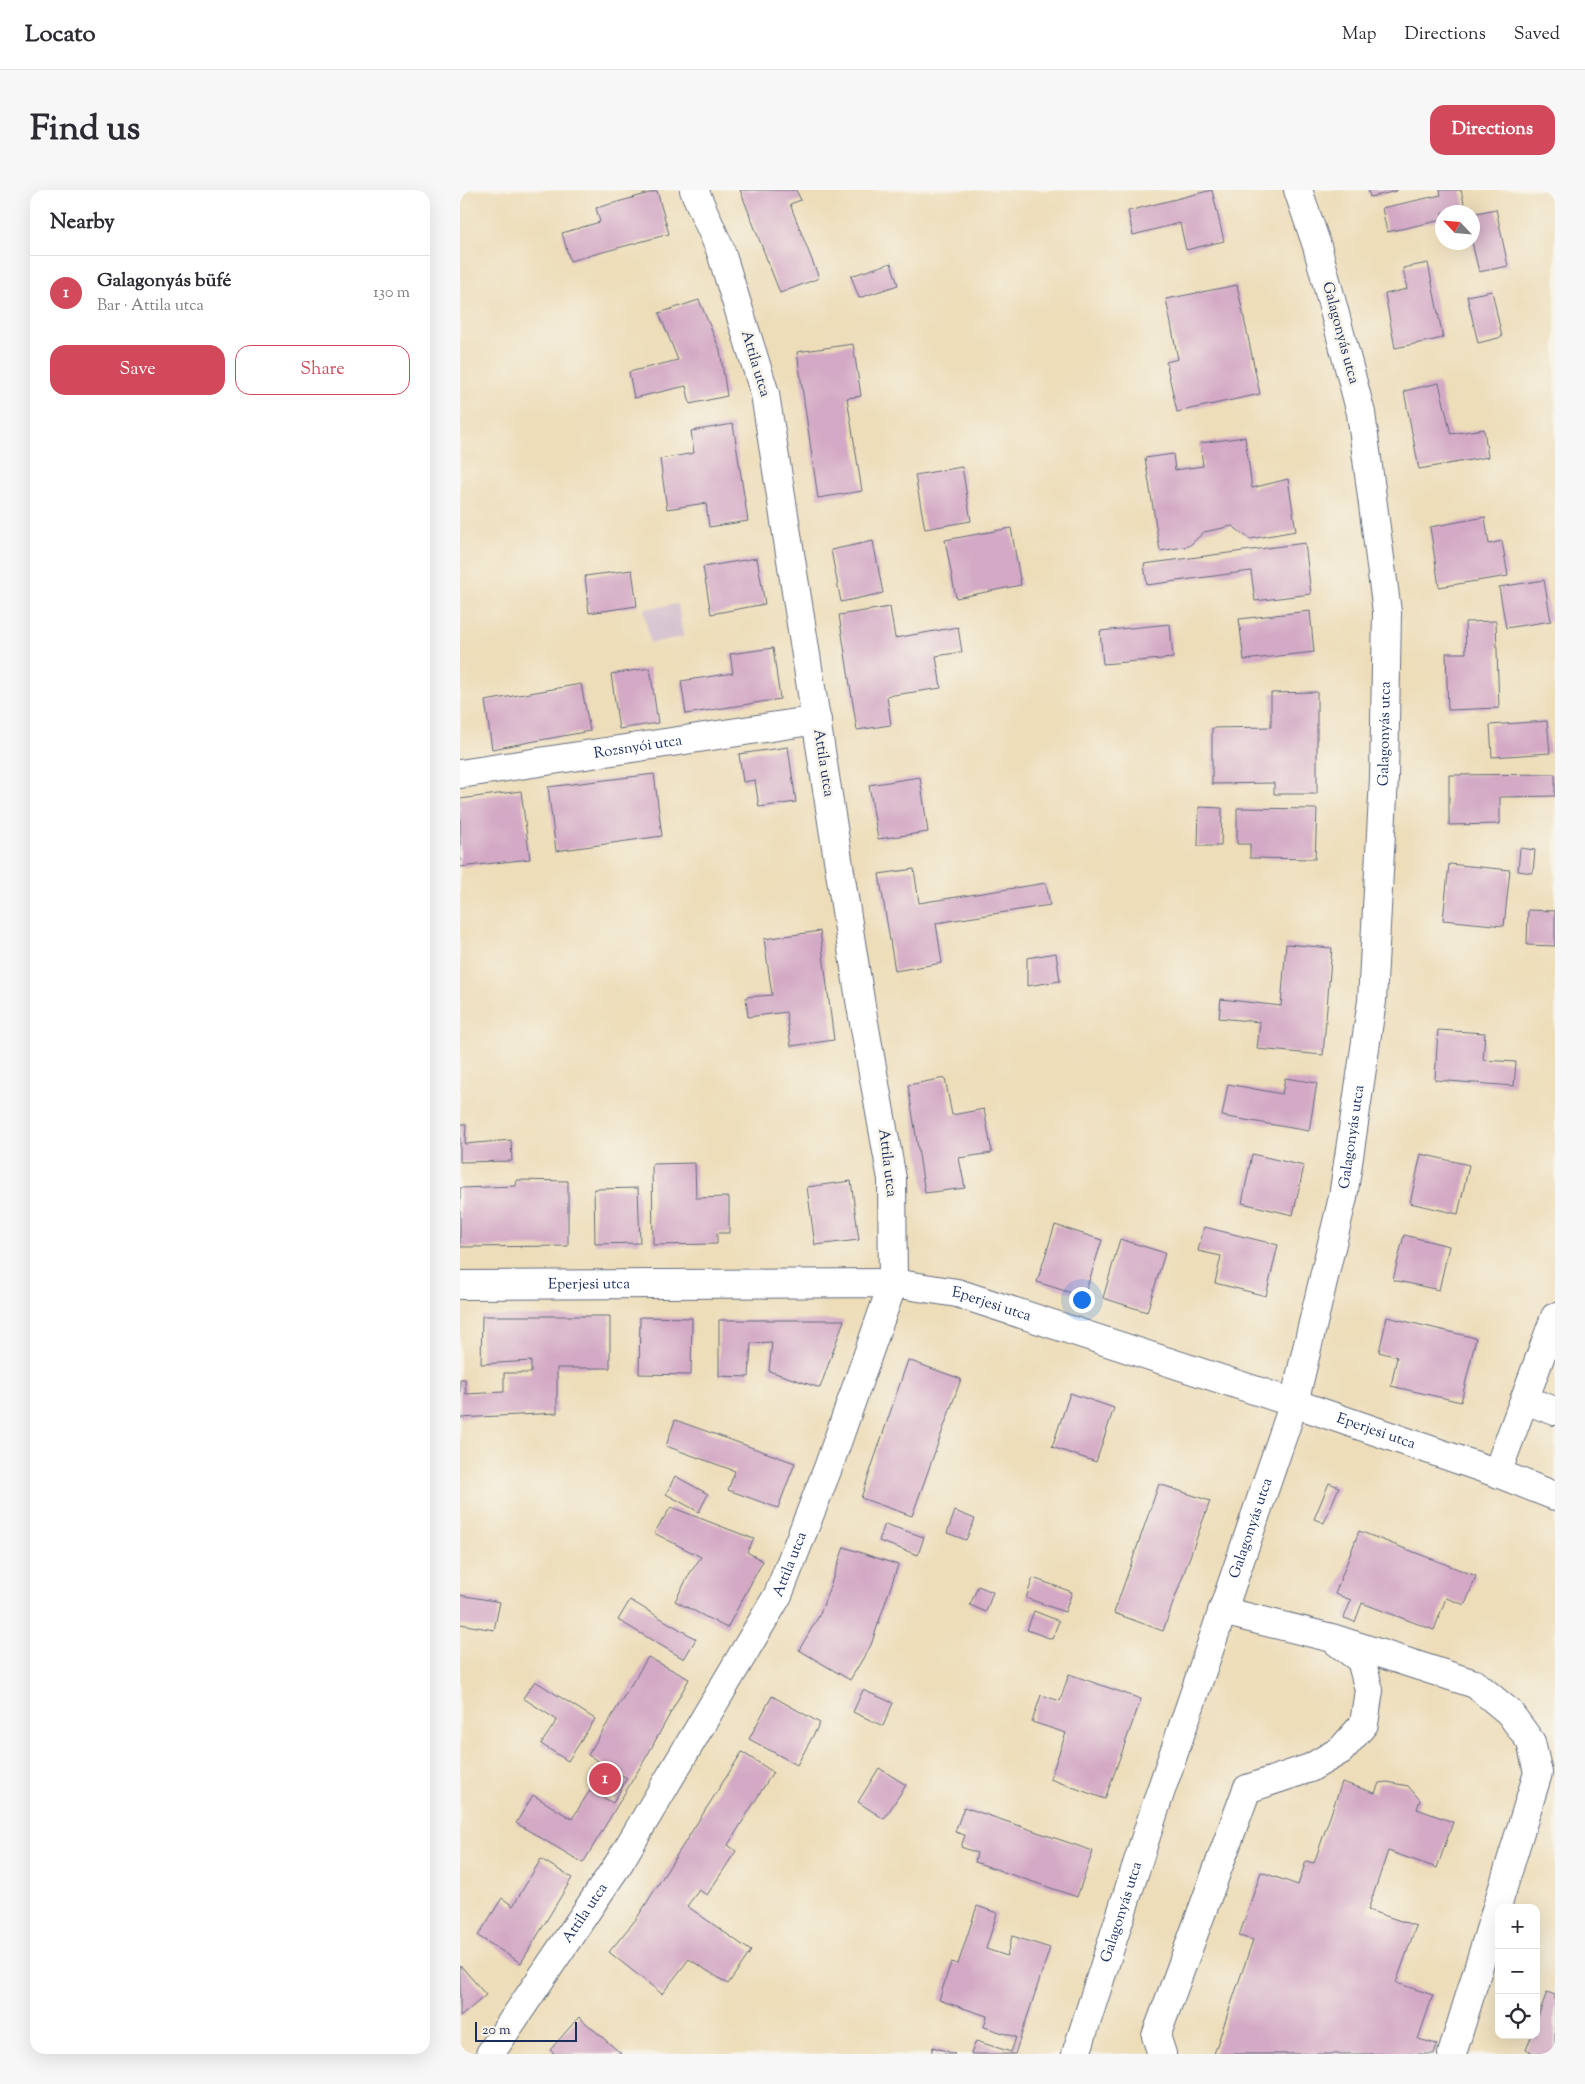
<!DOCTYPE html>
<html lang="en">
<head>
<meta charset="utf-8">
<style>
	body { margin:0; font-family:"Sorts Mill Goudy",serif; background:#f7f7f7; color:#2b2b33 }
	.controls { position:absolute; right:15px; bottom:15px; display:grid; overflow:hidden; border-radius:10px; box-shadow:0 5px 20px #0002 }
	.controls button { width:45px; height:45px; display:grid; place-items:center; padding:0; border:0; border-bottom:1px solid #e1e1e2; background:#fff; color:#2b2b33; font:25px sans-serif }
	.compass { position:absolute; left:975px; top:15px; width:45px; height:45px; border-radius:50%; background:#fff; box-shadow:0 5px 20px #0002; rotate:296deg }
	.scale { position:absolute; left:15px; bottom:12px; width:102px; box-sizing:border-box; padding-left:5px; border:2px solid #1b2f5e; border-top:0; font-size:14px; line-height:18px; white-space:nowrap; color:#1b2f5e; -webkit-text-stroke:4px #f7f3e8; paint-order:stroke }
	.you { position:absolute; left:621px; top:1109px; width:18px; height:18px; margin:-12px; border:4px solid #fff; border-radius:50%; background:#1a73e8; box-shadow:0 0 0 8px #1a73e833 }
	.badge { display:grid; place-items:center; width:32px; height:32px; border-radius:50%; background:#d1495b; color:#fff; font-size:16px; font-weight:700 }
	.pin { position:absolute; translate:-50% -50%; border:2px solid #fff; box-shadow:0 1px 5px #0006 }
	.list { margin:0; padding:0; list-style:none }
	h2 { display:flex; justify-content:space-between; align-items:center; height:65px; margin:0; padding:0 20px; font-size:21px }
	h2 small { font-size:16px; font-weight:400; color:#7c7c81 }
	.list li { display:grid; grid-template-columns:32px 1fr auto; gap:15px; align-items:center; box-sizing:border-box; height:75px; padding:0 20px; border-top:1px solid #e1e1e2 }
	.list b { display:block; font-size:19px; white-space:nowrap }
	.list p { margin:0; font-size:16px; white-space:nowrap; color:#7c7c81 }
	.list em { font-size:16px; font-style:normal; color:#7c7c81 }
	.actions { display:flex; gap:10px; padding:15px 20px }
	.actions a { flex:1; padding:11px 0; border:1px solid #d1495b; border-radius:15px; text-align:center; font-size:18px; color:#d1495b }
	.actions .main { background:#d1495b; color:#fff }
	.icon { flex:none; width:28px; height:28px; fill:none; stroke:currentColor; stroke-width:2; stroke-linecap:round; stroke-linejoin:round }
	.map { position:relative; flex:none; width:1095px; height:1864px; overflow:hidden; border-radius:15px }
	header { display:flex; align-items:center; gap:30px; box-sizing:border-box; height:70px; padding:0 25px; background:#fff; border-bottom:1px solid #e1e1e2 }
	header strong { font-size:24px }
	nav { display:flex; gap:28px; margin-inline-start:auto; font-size:18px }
	.intro { display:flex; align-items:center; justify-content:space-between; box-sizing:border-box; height:120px; padding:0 30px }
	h1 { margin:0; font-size:35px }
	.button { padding:12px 22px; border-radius:15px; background:#d1495b; color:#fff; font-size:18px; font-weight:700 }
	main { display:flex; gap:30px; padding:0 30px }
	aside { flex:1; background:#fff; border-radius:15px; box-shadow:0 5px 20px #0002 }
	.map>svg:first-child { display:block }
	.industrial { fill:#d1bdcc }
	.building { fill:#d3a9c5 }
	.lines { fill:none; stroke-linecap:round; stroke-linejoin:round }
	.minor-casing { stroke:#646c7e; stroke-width:30 }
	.minor { stroke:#fff; stroke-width:28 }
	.labels { text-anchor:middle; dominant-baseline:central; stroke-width:5; stroke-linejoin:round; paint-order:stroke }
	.street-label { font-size:15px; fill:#1b2f5e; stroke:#f7f3e8 }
</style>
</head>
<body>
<header>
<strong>Locato</strong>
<nav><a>Map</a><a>Directions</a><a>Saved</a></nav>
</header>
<div class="intro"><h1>Find us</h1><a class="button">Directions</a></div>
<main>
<aside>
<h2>Nearby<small></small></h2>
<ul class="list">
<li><span class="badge">1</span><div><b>Galagonyás büfé</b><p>Bar · Attila utca</p></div><em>130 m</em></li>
</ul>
<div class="actions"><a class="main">Save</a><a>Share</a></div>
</aside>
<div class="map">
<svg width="1095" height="1864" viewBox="0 0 1095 1864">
	<rect width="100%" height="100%" fill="#f7f3e8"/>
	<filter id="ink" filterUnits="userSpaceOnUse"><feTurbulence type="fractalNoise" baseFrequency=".02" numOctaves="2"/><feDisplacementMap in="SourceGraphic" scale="10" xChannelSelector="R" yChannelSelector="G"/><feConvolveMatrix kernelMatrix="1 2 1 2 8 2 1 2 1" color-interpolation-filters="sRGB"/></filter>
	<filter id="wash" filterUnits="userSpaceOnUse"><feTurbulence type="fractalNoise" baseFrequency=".0096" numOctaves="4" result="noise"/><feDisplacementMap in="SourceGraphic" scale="20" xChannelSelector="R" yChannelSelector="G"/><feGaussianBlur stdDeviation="1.12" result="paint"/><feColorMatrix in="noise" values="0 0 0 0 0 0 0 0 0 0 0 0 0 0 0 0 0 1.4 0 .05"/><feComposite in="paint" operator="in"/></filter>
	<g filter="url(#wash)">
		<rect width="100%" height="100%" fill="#edddb9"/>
		<polygon class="industrial" points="218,414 223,447 190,453 184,419"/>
		<g id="blocks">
			<g class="building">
				<polygon points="280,0 336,0 341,10 330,14 359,88 320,103"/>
				<polygon points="752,0 764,51 726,60 720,33 673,45 668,21"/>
				<polygon points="908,0 937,0 937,1 910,7"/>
				<polygon points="980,0 1001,0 1006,22 982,22 982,30 927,42 922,18 981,5"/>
				<polygon points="197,1 209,44 110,71 102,43 140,32 136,18"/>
				<polygon points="1036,19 1048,76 1019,82 1012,52 1012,24"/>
				<polygon points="431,73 438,95 399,108 391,86"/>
				<polygon points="968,73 983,148 935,158 925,104 947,99 943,78"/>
				<polygon points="777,95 800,204 717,222 706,172 718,169 706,109"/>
				<polygon points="1032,101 1042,147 1018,153 1007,106"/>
				<polygon points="239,110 260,160 267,206 230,214 226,196 174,208 169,182 218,170 199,123"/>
				<polygon points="393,154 401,206 387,208 402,301 358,308 337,162"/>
				<polygon points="979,193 991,244 1024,239 1028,267 959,279 944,201"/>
				<polygon points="273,234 288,331 249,337 246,313 207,319 200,269 234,263 231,241"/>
				<polygon points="785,247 792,298 828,289 836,341 790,349 772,336 744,342 729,356 700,361 685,268 713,264 715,280 743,276 740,253"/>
				<polygon points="502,277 511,331 465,339 455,285"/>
				<polygon points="1025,327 1029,354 1042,351 1048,386 979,397 970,337"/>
				<polygon points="551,338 561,395 496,408 485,350"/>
				<polygon points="413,351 423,403 381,412 371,360"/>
				<polygon points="845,353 851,404 795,411 791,381 687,395 684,374"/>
				<polygon points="297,368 305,414 251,424 243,377"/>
				<polygon points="172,380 177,416 129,423 125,386"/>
				<polygon points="1084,390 1091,431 1046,438 1039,397"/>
				<polygon points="430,417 435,448 498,437 502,462 476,466 481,498 427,506 431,535 397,540 379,425"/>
				<polygon points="850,421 854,462 784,470 779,429"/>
				<polygon points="1036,431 1039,518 988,520 986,463 1006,463 1005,432"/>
				<polygon points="710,434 713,468 643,474 640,441"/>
				<polygon points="313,458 320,509 226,524 221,491 273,483 270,464"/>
				<polygon points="190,478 198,533 159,539 151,484"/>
				<polygon points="121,494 130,541 32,559 25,511"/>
				<polygon points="857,502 857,604 814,604 814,593 752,594 752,538 811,537 811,503"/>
				<polygon points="1087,531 1090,563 1032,567 1030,535"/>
				<polygon points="328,557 336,612 299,617 295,590 283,592 279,564"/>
				<polygon points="194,584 202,646 96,661 88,597"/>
				<polygon points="1095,584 1095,606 1040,607 1040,634 989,635 989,585"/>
				<polygon points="460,587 468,642 418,649 409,595"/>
				<polygon points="61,601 70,669 0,677 0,609"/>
				<polygon points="739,617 762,618 761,656 738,656"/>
				<polygon points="777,618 857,619 855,669 790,668 790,654 777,654"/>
				<polygon points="1060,658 1075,660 1073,683 1058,681"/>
				<polygon points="989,674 1050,680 1044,736 983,730"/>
				<polygon points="454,679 459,713 586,693 590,715 476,733 482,773 435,781 419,684"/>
				<polygon points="1068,720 1095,721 1095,756 1067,755"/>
				<polygon points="360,741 374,850 331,856 326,822 288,827 286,807 312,805 304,749"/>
				<polygon points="826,754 872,758 863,865 797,859 800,832 759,828 761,809 821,816"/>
				<polygon points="596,763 600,791 567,796 567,768"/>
				<polygon points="978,840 1025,843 1023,870 1056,872 1054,896 975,890"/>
				<polygon points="485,888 492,925 524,919 532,963 499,968 505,998 465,1003 448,895"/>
				<polygon points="825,888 857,893 849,941 762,926 768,894 822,904"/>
				<polygon points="0,934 6,934 5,954 51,950 52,971 0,972"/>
				<polygon points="792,964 844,976 833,1025 782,1013"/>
				<polygon points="961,964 1009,975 998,1024 950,1013"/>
				<polygon points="235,973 236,1008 269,1007 269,1043 257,1043 257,1054 193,1055 192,974"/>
				<polygon points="57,990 108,991 108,1056 0,1057 0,998 56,996"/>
				<polygon points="391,991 399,1050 355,1055 347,997"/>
				<polygon points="178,998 180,1053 135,1054 134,999"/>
				<polygon points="595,1035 642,1050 624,1107 577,1092"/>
				<polygon points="744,1037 818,1055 806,1106 755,1093 761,1066 738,1061"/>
				<polygon points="944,1045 989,1056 979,1100 933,1090"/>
				<polygon points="660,1049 705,1063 687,1122 643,1108"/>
				<polygon points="22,1126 150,1126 150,1178 97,1178 97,1223 0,1228 0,1189 5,1189 6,1204 44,1202 44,1183 71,1183 71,1171 21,1174"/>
				<polygon points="180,1127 232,1128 231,1185 179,1184"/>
				<polygon points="927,1127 1016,1148 1001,1212 931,1196 937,1167 919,1162"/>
				<polygon points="259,1130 384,1130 360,1198 309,1181 312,1152 291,1153 289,1187 259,1186"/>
				<polygon points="448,1170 501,1189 452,1326 401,1308"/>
				<polygon points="610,1203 654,1218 636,1272 592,1257"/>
				<polygon points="215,1230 335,1273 318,1318 268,1300 275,1281 206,1256"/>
				<polygon points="215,1286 248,1304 239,1322 206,1304"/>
				<polygon points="869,1293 879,1297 864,1333 854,1329"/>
				<polygon points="699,1294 750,1311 703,1441 654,1423"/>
				<polygon points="211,1317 294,1349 287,1362 303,1371 267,1438 215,1411 230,1383 241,1367 194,1343"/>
				<polygon points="495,1321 515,1329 506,1350 487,1343"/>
				<polygon points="425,1334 464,1347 458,1365 419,1351"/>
				<polygon points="899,1341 1016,1386 1005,1415 986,1408 974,1440 902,1413 895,1432 884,1428 891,1410 875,1404"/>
				<polygon points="384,1357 438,1375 411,1455 390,1490 339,1460 360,1424"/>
				<polygon points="573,1388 612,1402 605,1422 566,1408"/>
				<polygon points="518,1396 533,1402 526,1422 510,1415"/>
				<polygon points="0,1405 40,1412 34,1440 0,1434"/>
				<polygon points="170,1410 236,1449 224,1469 158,1430"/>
				<polygon points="574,1421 599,1431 592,1449 567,1440"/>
				<polygon points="188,1467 229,1489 188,1564 123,1673 56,1633 73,1605 112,1629 130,1600 153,1613 167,1588 128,1565"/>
				<polygon points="609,1484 681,1509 645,1609 590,1589 606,1543 572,1532 581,1505 600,1511"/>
				<polygon points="75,1491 135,1529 108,1571 81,1554 97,1530 63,1508"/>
				<polygon points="403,1500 433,1513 423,1536 393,1522"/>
				<polygon points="312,1506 360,1533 337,1575 289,1549"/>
				<polygon points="282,1562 313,1582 268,1655 276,1661 247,1705 239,1700 227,1716 291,1761 268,1794 229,1769 202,1804 149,1762 177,1728"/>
				<polygon points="419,1578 446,1595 424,1629 398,1612"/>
				<polygon points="882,1592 915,1603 919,1593 927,1592 948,1596 960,1610 957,1619 993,1632 977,1678 928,1661 908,1720 956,1736 936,1793 973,1805 958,1849 977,1854 974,1864 754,1864 793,1750 779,1746 801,1682 838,1695 846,1671 854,1673"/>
				<polygon points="504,1617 633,1661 617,1707 515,1672 517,1663 501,1657 505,1645 495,1642"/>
				<polygon points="81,1669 112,1688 61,1773 18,1746 42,1708 53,1716"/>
				<polygon points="517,1716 537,1723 526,1759 547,1766 552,1746 590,1758 555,1864 511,1864 516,1851 551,1862 556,1847 524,1837 527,1826 479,1810 491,1772 498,1774"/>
				<polygon points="0,1775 26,1805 0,1827"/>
				<polygon points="1087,1802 1095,1805 1095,1864 1076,1864 1066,1860 1072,1845 1076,1845 1076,1832"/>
				<polygon points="119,1827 158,1861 162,1864 95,1864 90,1860"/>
				<polygon points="473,1857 495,1864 471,1864"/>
			</g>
		</g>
	</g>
	<g filter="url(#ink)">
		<use href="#blocks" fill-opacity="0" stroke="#646c7e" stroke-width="1"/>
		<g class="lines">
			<g class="minor-casing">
				<g id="minor">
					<path id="s1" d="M0,584L357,530"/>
					<path id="s2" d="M0,1095L433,1093L497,1103L834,1213L1037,1283L1095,1306"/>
					<polyline points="1065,1210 1095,1221"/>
					<polyline points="1037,1283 1095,1127"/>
					<polyline points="762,1421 872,1448 1015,1494 1049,1522 1071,1552 1078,1583 992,1864"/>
					<path id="s3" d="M30,1864L159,1673L318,1405L368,1278L433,1093L432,989L401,816L305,204L260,59L234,0"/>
					<path id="s4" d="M616,1864L698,1609L834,1213L883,1007L912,811L924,588L927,422L901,223L857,56L838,0"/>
					<polyline points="702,1864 696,1846 787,1599 850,1578 881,1560 904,1534 909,1500 901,1470 877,1452"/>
				</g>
			</g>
			<use href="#minor" class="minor"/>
		</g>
	</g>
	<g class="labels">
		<g class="street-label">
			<text transform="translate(880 143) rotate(75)">Galagonyás utca</text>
			<text transform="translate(295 174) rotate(73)">Attila utca</text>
			<text stroke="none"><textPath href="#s4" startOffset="1364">Galagonyás utca</textPath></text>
			<text stroke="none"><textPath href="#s1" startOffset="180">Rozsnyói utca</textPath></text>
			<text transform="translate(363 573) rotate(81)">Attila utca</text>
			<text stroke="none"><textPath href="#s4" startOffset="959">Galagonyás utca</textPath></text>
			<text transform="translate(427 973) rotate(83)">Attila utca</text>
			<text stroke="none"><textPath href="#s2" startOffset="129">Eperjesi utca</textPath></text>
			<text stroke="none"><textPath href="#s2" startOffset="534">Eperjesi utca</textPath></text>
			<text stroke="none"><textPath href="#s2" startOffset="939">Eperjesi utca</textPath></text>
			<text stroke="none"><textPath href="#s4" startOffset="554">Galagonyás utca</textPath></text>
			<text stroke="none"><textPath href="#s3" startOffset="575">Attila utca</textPath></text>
			<text stroke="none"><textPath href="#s4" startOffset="149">Galagonyás utca</textPath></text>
			<text stroke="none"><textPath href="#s3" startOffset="170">Attila utca</textPath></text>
		</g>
	</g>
</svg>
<div class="controls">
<button>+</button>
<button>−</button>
<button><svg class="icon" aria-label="locate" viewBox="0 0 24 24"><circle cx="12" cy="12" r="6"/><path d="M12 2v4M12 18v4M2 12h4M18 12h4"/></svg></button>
</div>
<svg class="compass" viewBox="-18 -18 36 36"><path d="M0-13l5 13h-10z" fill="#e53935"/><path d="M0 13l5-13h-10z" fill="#7c7c81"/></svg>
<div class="scale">20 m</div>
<div class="you"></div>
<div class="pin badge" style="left:145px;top:1589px">1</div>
</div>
</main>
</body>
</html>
